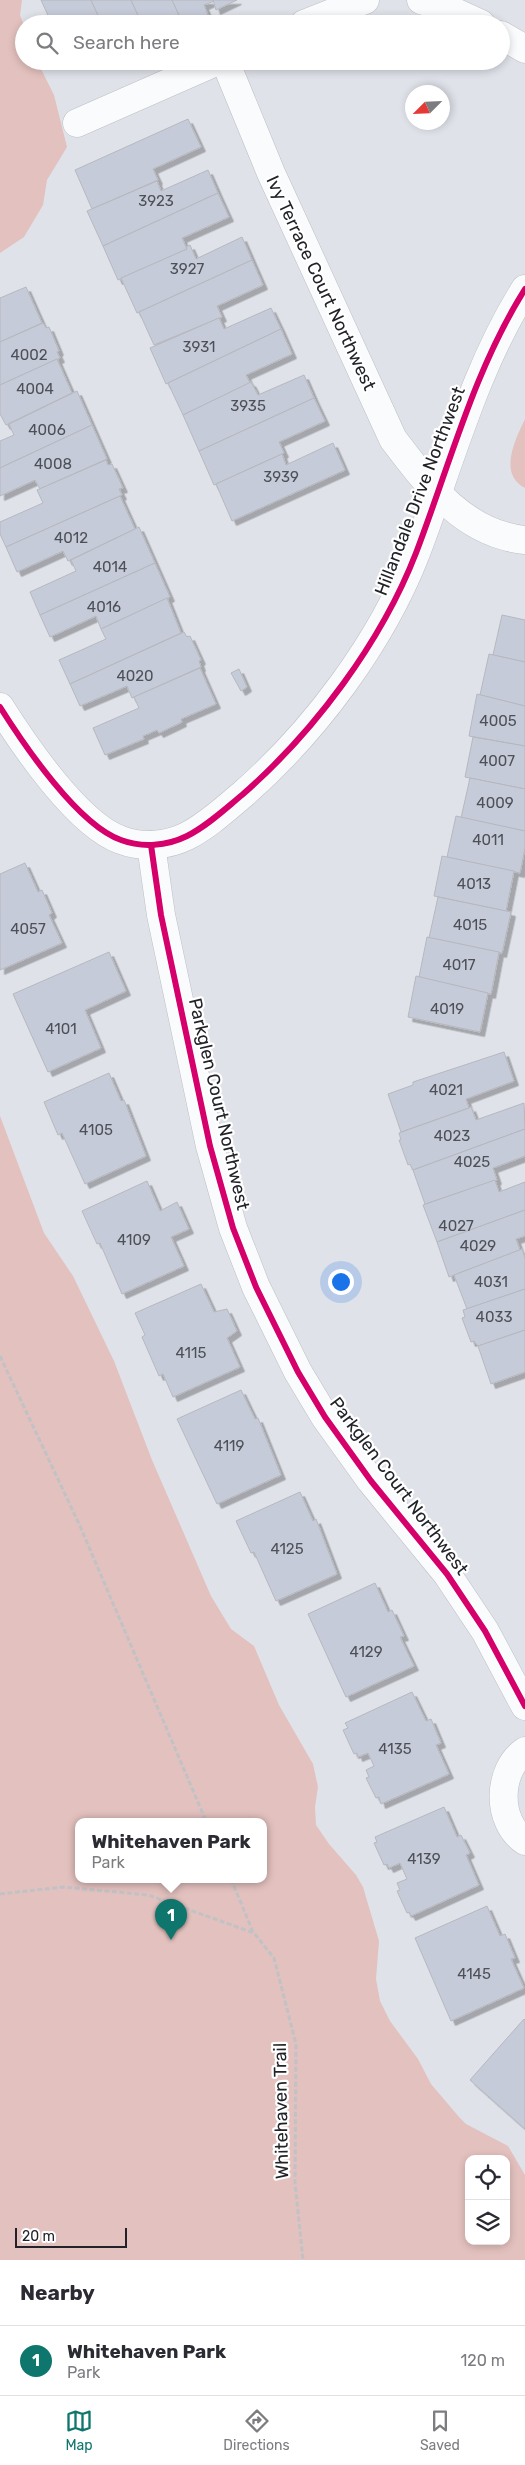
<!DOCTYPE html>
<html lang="en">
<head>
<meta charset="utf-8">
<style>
	body { margin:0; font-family:Rubik,sans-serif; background:#f7f7f7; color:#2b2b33 }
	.controls { position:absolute; right:15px; bottom:15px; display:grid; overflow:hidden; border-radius:10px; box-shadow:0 2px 8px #0003 }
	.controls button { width:45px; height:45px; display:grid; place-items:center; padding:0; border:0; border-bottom:1px solid #e1e1e2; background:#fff; color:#2b2b33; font:25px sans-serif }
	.compass { position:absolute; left:405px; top:85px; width:45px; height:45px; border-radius:50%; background:#fff; box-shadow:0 2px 8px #0003; rotate:246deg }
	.scale { position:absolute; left:15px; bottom:12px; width:112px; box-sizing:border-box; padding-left:5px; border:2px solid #212328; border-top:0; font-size:14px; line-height:18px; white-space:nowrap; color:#212328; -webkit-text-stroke:4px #fff; paint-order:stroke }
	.you { position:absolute; left:340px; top:1281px; width:18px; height:18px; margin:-12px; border:4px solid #fff; border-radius:50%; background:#1a73e8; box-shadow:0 0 0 8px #1a73e833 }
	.badge { display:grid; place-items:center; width:32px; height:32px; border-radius:50%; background:#0f766e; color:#fff; font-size:16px; font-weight:700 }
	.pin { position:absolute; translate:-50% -41px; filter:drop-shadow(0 1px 2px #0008) }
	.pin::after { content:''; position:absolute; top:26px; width:18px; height:15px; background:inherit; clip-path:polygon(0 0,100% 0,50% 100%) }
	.popup { position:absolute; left:75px; top:1818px; width:192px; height:65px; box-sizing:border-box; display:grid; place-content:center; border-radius:10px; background:#fff; filter:drop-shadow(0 1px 4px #0005); font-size:16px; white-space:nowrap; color:#7c7c81 }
	.popup b { font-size:19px; color:#2b2b33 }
	.popup::after { content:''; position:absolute; left:50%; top:100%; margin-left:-10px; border:10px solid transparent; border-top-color:#fff }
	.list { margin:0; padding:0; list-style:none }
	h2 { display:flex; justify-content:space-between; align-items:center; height:65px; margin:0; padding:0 20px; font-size:21px }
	h2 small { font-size:16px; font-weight:400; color:#7c7c81 }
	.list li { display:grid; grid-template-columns:32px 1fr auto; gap:15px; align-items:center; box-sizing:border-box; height:70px; padding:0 20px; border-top:1px solid #e1e1e2 }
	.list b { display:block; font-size:19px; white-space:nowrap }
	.list p { margin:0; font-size:16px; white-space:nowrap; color:#7c7c81 }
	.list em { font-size:16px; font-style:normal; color:#7c7c81 }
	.icon { flex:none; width:28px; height:28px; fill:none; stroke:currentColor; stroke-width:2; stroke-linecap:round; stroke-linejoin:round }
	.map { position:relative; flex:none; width:525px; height:2260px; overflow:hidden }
	.search { position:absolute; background:#fff; box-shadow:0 2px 8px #0003; left:15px; right:15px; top:15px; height:55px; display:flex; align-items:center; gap:12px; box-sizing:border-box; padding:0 18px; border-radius:28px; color:#7c7c81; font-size:19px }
	.sheet { height:135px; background:#fff }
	nav { display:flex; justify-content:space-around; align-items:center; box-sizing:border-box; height:70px; border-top:1px solid #e1e1e2; background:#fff; font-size:14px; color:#7c7c81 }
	nav a { display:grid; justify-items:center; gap:2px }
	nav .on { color:#0f766e }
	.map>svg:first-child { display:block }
	.green { fill:#e3c1be; fill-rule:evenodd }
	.building { fill:#c6cbda; stroke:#b6b8bd; filter:url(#shadow) }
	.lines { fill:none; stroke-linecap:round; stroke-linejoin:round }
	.minor-casing { stroke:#bdbfc4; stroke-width:29 }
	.path { stroke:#c1c2c5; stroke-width:3; stroke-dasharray:5 2.5; stroke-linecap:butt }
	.minor { stroke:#fafbfc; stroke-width:28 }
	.cycleway-casing { stroke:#fff; stroke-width:9 }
	.cycleway { stroke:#d6006c; stroke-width:6 }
	.labels { text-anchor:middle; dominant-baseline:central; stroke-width:4.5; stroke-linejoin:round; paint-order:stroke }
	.number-label { font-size:15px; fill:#4d5057 }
	.street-label { font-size:18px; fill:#212328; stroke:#fff }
</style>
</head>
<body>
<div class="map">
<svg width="525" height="2260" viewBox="0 0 525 2260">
	<defs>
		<filter id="shadow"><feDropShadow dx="4.5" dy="4.5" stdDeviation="0" flood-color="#0004"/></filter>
	</defs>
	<rect width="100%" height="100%" fill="#dfe2e9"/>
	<g class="green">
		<polygon points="0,0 22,0 20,15 24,26 24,61 37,61 54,95 67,147 47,180 43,205 24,237 0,253"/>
		<path d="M525,419V488C498,474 515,440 525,419Z"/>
		<path d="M0,1116L44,1233L73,1276L114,1361L152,1460L211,1596L231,1629L254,1646L279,1705L313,1764L318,1787L315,1807L316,1825L329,1844L356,1875L363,1887L379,1941L376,1979L380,2001L390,2021L418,2059L431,2084L459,2117L466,2124L508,2146L525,2175V2260H0ZM79,1821H264V1879H79ZM469,2159H506V2241H469Z"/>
	</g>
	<g class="building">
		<polygon points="41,0 91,0 102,24 52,24"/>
		<polygon points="91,0 131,0 142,24 102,24"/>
		<polygon points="131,0 172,0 179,15 168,21 169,24 142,24"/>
		<polygon points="172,0 213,0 214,1 204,5 208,15 189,24 179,24 176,16 179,15"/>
		<polygon points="213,0 237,0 216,10"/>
		<polygon points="188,119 201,147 153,169 158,180 92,209 75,170"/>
		<polygon points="208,170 218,193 103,246 87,211 157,181 161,191"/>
		<polygon points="218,193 229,217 182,238 187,249 118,280 103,246"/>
		<polygon points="242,237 252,260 137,313 121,278 187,249 186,247 190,245 196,259"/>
		<polygon points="252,260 263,285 217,306 222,317 154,345 139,312"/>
		<polygon points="26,287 42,323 0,342 0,298"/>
		<polygon points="271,308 281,329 166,384 150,348 219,318 224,329"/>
		<polygon points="43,323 46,328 49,327 59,351 57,352 60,358 0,385 0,342"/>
		<polygon points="281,329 292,354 246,375 250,383 183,415 168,383"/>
		<polygon points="57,359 72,393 6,425 0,414 0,385"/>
		<polygon points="304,375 314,398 199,451 183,415 251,382 258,395"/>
		<polygon points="77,391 92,425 0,468 0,441 14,435 9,424"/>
		<polygon points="314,398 325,421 279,442 284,453 214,485 199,451"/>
		<polygon points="92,425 107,459 40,489 35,480 0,496 0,468"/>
		<polygon points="333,443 345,470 232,521 216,484 282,454 286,465"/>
		<polygon points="106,460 108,465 112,464 123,488 119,489 122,495 6,547 0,534 0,522 43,503 37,490"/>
		<polygon points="120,496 135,529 68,561 63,551 17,572 6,547"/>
		<polygon points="139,527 155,563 40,615 30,592 76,571 71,560"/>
		<polygon points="155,563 170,597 101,629 96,616 50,637 40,615"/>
		<polygon points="167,598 181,633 70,684 59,660 106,639 101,629"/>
		<polygon points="502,615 525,620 525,662 493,655"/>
		<polygon points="184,632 187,637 190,636 201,660 199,661 201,667 132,698 127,686 80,706 70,684"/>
		<polygon points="489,654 525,662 525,706 480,695"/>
		<polygon points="200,668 216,704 181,719 182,722 159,733 157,730 143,736 144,739 105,755 93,728 139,708 134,697"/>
		<polygon points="239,669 247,687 241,691 231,673"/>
		<polygon points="477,694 525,706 525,746 469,736"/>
		<polygon points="473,737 525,746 525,789 465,777"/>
		<polygon points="470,778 525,789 525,831 461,818"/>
		<polygon points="456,816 525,831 525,848 520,873 447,857"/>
		<polygon points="442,856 514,871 506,911 434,896"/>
		<polygon points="25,863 38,892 42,890 52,913 49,915 62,943 0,970 0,874"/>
		<polygon points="438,897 511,912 502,953 429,938"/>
		<polygon points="427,937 499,952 491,994 419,977"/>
		<polygon points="109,952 126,991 85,1010 101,1048 48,1072 13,994"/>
		<polygon points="416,976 488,993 480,1032 408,1017"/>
		<polygon points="504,1052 514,1081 466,1099 469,1108 401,1132 388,1094 413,1085 413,1082"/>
		<polygon points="109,1073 121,1101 124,1100 146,1156 85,1184 62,1133 58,1135 44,1102"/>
		<polygon points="524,1103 525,1129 413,1170 410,1164 408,1165 399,1140 401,1140 399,1133 469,1108 471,1107 476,1120"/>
		<polygon points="525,1129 525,1156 493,1168 497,1180 425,1204 413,1170"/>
		<polygon points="495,1180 499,1192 525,1182 525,1210 437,1242 423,1205"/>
		<polygon points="147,1181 160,1211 177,1202 189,1229 171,1237 184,1266 122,1294 100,1243 97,1244 82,1211"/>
		<polygon points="525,1210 525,1236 516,1239 520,1250 449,1277 437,1242"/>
		<polygon points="522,1249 525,1258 525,1289 467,1309 454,1275"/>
		<polygon points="201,1284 214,1312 227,1309 237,1331 227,1338 240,1367 173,1397 163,1374 159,1376 142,1337 145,1335 135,1313"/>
		<polygon points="525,1289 525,1330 478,1346 474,1341 471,1342 462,1318 465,1317 463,1310"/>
		<polygon points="525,1330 525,1372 491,1384 478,1346"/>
		<polygon points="241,1390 255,1419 258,1418 281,1475 217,1504 177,1419"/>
		<polygon points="300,1492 313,1521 316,1519 337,1574 276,1601 254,1552 251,1553 236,1521"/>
		<polygon points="375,1583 388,1612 392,1610 404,1636 400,1637 414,1666 346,1697 308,1614"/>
		<polygon points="412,1692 426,1721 431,1719 441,1743 436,1745 449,1774 381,1804 379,1797 376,1798 366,1778 369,1777 366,1770 374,1766 368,1753 358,1757 357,1753 354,1754 343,1730 348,1728 345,1723"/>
		<polygon points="444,1807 457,1837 461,1835 470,1853 466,1855 479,1885 411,1916 409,1912 407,1913 397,1891 400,1890 397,1883 407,1879 400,1863 389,1868 387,1864 384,1865 374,1843 377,1842 375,1837"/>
		<polygon points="487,1906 500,1936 505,1934 515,1958 511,1959 524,1988 451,2021 415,1938"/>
		<polygon points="524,2019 525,2020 525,2129 470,2080"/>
	</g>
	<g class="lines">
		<g class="minor-casing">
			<g id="minor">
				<polyline points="421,0 444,7 481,24"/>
				<polyline points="304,24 365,0"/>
				<polyline points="501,35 525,49"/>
				<path d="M225,61L271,173L393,439C428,485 464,534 525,540"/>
				<polyline points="77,123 218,61"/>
				<path d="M0,707C24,745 78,825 121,840C142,848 167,846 187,836C207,826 225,809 242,795C314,732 381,643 416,553C450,464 474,370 525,289"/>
				<polyline points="151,845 161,915 210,1146 233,1228 256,1287 298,1372 325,1417 371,1481 447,1574 485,1631 525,1706"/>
				<path d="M525,1751C497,1770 496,1822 525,1841"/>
			</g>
		</g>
		<g class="path">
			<polyline points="0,1356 80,1526 206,1821"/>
			<polyline points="231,1879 253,1932"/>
			<polyline points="0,1894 63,1887 148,1895 254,1933 274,1958 296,2044 295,2183 303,2260"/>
		</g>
		<use href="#minor" class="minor"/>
		<g class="cycleway-casing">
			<g id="cycleway">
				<path d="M0,707C24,745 78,825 121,840C142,848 167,846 187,836C207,826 225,809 242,795C314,732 381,643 416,553C450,464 474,370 525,289"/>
				<polyline points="151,845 161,915 210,1146 233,1228 256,1287 298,1372 325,1417 371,1481 447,1574 485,1631 525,1706"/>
			</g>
		</g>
		<use href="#cycleway" class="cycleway"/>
	</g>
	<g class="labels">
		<g class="number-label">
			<text x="156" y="201">3923</text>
			<text x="187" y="269">3927</text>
			<text x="199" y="347">3931</text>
			<text x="29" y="355">4002</text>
			<text x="35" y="389">4004</text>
			<text x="248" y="406">3935</text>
			<text x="47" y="430">4006</text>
			<text x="53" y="464">4008</text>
			<text x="281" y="477">3939</text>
			<text x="71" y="538">4012</text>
			<text x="110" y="567">4014</text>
			<text x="104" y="607">4016</text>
			<text x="135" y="676">4020</text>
			<text x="498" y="721">4005</text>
			<text x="497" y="761">4007</text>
			<text x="495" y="803">4009</text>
			<text x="488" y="840">4011</text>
			<text x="474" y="884">4013</text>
			<text x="470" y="925">4015</text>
			<text x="28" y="929">4057</text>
			<text x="459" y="965">4017</text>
			<text x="447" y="1009">4019</text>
			<text x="61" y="1029">4101</text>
			<text x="446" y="1090">4021</text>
			<text x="96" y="1130">4105</text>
			<text x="452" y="1136">4023</text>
			<text x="472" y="1162">4025</text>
			<text x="456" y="1226">4027</text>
			<text x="134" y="1240">4109</text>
			<text x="478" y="1246">4029</text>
			<text x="491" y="1282">4031</text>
			<text x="494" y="1317">4033</text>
			<text x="191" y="1353">4115</text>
			<text x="229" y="1446">4119</text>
			<text x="287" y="1549">4125</text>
			<text x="366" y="1652">4129</text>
			<text x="395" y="1749">4135</text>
			<text x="424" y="1859">4139</text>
			<text x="474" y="1974">4145</text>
		</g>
		<g class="street-label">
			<text transform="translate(321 283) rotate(65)">Ivy Terrace Court Northwest</text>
			<text transform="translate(420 491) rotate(-69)">Hillandale Drive Northwest</text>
			<text transform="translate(219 1104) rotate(77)">Parkglen Court Northwest</text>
			<text transform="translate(399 1486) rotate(53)">Parkglen Court Northwest</text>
			<text transform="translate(281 2111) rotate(-91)">Whitehaven Trail</text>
		</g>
	</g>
</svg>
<div class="controls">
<button><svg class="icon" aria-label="locate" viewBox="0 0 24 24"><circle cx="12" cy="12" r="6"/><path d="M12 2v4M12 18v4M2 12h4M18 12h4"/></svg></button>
<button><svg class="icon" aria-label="layers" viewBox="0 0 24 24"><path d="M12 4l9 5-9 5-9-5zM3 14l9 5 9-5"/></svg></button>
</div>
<svg class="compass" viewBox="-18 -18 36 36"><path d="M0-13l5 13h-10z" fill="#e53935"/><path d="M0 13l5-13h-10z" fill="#7c7c81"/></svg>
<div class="scale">20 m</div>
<div class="you"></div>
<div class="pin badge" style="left:171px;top:1940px">1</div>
<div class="popup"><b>Whitehaven Park</b>Park</div>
<div class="search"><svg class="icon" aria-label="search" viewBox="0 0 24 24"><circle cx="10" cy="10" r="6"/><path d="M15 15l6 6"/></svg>Search here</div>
</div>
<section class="sheet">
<h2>Nearby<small></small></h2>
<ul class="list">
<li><span class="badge">1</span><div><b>Whitehaven Park</b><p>Park</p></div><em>120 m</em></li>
</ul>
</section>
<nav>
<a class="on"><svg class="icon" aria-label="map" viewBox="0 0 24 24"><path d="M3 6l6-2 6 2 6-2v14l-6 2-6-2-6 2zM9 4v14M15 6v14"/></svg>Map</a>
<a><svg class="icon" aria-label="directions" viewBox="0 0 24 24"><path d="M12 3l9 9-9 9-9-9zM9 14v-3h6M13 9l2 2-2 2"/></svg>Directions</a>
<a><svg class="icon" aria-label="saved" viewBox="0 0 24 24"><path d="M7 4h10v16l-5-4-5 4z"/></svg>Saved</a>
</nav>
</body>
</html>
